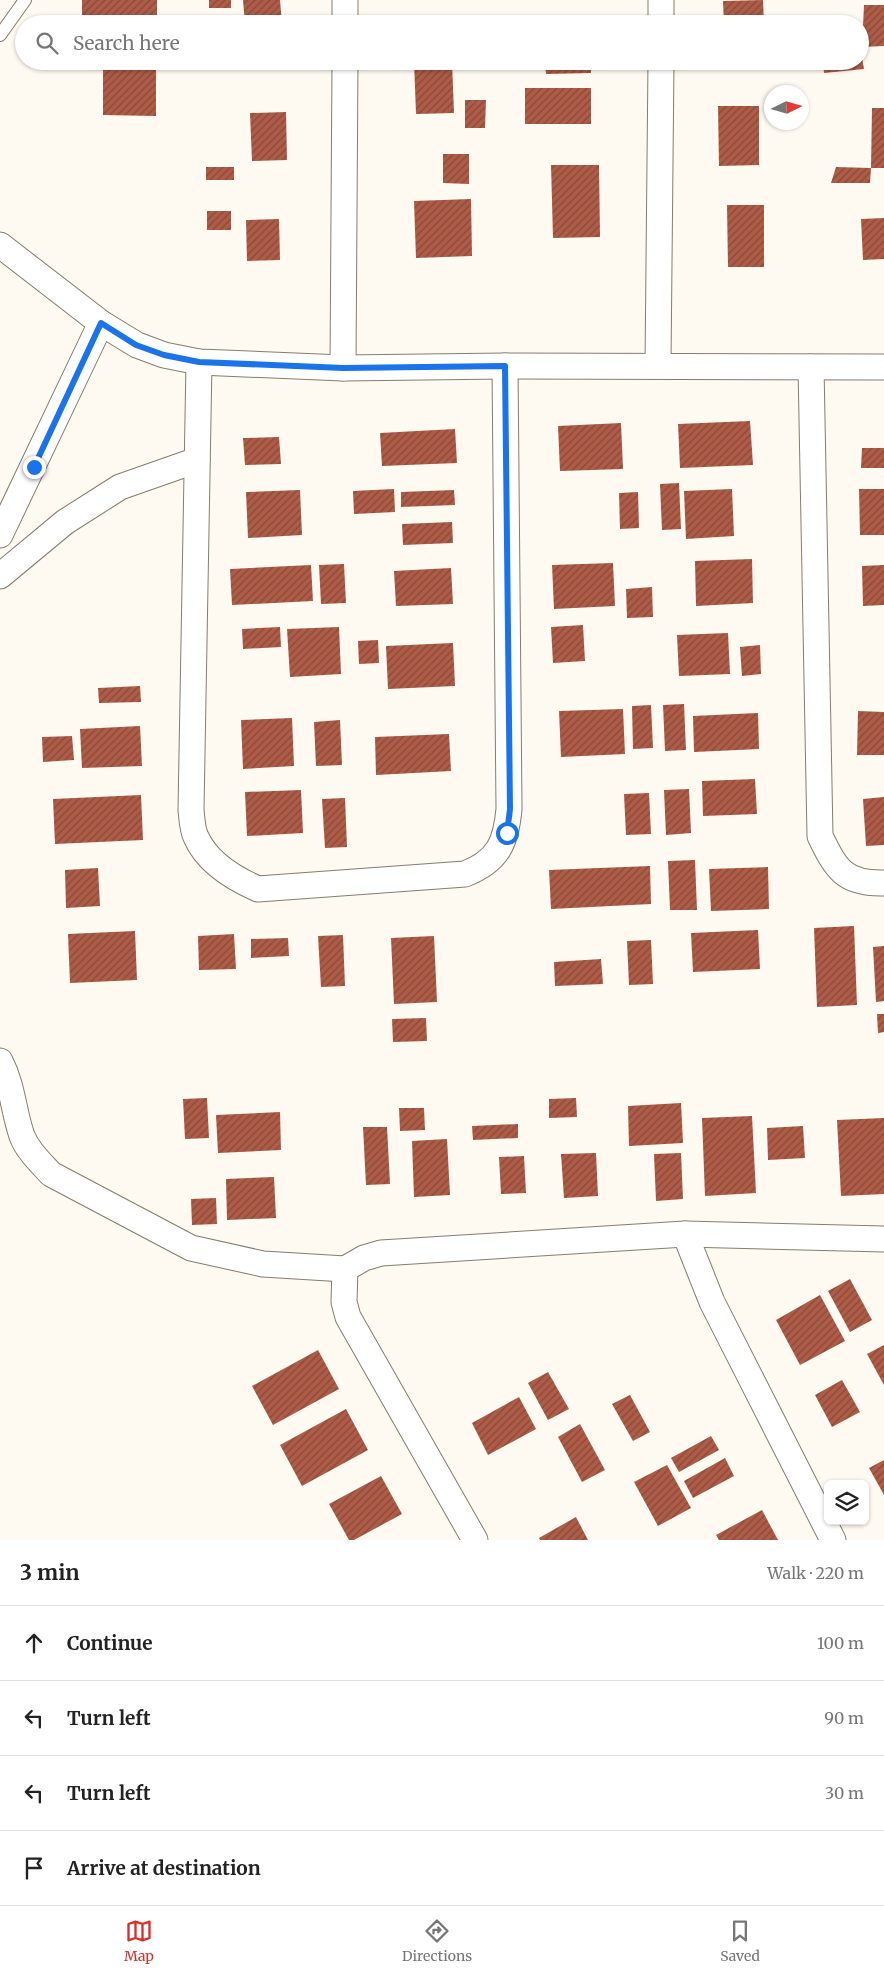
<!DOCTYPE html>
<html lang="en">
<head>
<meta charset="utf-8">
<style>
	body { margin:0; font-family:Merriweather,serif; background:#f2f2f2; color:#222 }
	.controls { position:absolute; right:15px; bottom:15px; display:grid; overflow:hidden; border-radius:8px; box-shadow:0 1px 4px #0004 }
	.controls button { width:45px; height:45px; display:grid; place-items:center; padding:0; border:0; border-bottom:1px solid #e0e0e0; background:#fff; color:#222; font:25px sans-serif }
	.compass { position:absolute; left:764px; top:85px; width:45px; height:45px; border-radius:50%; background:#fff; box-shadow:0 1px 4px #0004; rotate:85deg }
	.stop { position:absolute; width:15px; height:15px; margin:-11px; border:4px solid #1a73e8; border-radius:50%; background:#fff }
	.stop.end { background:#1a73e8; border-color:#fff; box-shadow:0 1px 5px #0008 }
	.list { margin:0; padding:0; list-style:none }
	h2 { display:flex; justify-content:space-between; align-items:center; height:65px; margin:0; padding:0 20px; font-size:21px }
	h2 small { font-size:16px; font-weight:400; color:#767676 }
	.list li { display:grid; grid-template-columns:32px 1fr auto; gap:15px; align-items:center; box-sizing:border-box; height:75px; padding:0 20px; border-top:1px solid #e0e0e0 }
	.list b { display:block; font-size:19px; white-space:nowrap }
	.list em { font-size:16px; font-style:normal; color:#767676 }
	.icon { flex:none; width:28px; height:28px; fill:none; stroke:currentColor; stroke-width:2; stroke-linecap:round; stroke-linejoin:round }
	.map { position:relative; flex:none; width:884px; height:1540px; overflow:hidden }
	.search { position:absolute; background:#fff; box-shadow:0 1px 4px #0004; left:15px; right:15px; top:15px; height:55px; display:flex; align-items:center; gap:12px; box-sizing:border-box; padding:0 18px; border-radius:28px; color:#767676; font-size:19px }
	.sheet { height:365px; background:#fff }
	nav { display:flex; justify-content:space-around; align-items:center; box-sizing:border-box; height:70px; border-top:1px solid #e0e0e0; background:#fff; font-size:14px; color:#767676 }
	nav a { display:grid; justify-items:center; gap:2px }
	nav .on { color:#d93025 }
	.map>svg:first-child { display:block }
	.building { fill:url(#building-hatch) }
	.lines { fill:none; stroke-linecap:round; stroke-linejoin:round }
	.lane-casing { stroke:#867c6a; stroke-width:14 }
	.street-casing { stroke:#867c6a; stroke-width:27 }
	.lane { stroke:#fff; stroke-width:12 }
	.street { stroke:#fff; stroke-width:25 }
	.route { stroke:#1a73e8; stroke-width:6 }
</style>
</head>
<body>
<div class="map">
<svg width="884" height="1540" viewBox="0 0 884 1540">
	<defs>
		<pattern id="building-hatch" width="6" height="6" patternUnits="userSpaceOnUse" patternTransform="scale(1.25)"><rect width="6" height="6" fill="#ae5c47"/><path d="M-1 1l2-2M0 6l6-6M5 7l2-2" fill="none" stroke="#874939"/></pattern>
	</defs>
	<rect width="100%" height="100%" fill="#fefaf2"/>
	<g class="building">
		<rect x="82" y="0" width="75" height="24"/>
		<rect x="209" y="0" width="22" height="8"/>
		<polygon points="243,0 280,0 282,24 245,24"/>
		<polygon points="763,0 764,24 724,24 723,1"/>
		<polygon points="864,5 884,5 884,46 862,47"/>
		<polygon points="590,16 590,24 544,24 544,17"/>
		<polygon points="860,46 864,69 824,73 823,61 860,61"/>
		<polygon points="103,61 156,61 156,116 103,115"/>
		<polygon points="414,61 452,61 454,113 416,114"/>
		<polygon points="545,61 591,61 591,73 546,74"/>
		<rect x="525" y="88" width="66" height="36"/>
		<polygon points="465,100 486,100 485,128 465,128"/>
		<polygon points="718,106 759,106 759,165 719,166"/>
		<polygon points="872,108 884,108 884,168 871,168"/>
		<polygon points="286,112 287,160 252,161 250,113"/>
		<polygon points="443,154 469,154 469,184 443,183"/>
		<polygon points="551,165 599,165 600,237 553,238"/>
		<rect x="206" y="167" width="28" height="13"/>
		<polygon points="836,167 871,168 870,183 831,183"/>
		<polygon points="471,199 472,256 416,258 414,201"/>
		<polygon points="727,205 764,205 764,267 728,267"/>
		<rect x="207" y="211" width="24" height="19"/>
		<polygon points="884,218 884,259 863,260 861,219"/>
		<polygon points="279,219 280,260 247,261 246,220"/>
		<polygon points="750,421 753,465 680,468 678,424"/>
		<polygon points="621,423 623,469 560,471 558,426"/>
		<polygon points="455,429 457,463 382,466 380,433"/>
		<polygon points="279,437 281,464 245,465 243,438"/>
		<polygon points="862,448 884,448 884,468 861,468"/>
		<polygon points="679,483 681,529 662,530 660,484"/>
		<polygon points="394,489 395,512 354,514 353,491"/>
		<polygon points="732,489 734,536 686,539 684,491"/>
		<polygon points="859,489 884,489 884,535 860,535"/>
		<polygon points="300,490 302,535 248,538 246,492"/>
		<polygon points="454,490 455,505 401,507 401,492"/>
		<polygon points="638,492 639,528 620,529 619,493"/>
		<polygon points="452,522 453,543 403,545 402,524"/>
		<polygon points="752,559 753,603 696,606 695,561"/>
		<polygon points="613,563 615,606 554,609 552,565"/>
		<polygon points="344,564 346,603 321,604 319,565"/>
		<polygon points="311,565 313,601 232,605 230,569"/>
		<polygon points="884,565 884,605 863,606 862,566"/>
		<polygon points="451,568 453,604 396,606 394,571"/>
		<polygon points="652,587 653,617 627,618 626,589"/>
		<polygon points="583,625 585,661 553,663 551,627"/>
		<polygon points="280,627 281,647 243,649 242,629"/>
		<polygon points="339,627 341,674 290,677 287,629"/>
		<polygon points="728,633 730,674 679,676 677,635"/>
		<polygon points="378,640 379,663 359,664 358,641"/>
		<polygon points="453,643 455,686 388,689 386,646"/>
		<polygon points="760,645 761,674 742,676 740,647"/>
		<polygon points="140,686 141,702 99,703 98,688"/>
		<polygon points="684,704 686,750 665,751 663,705"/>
		<polygon points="651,705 653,748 633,749 632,706"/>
		<polygon points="623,709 625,754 561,757 559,711"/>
		<polygon points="858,711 884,712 884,755 857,755"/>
		<polygon points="758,713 759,749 694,752 693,716"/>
		<polygon points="292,718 294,766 243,769 241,720"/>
		<polygon points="340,720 342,765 316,766 314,722"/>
		<polygon points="140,726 142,766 82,768 80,729"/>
		<polygon points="449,734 451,771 376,775 375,737"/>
		<polygon points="72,736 74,760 43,762 42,737"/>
		<polygon points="755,779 757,814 703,816 702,781"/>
		<polygon points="689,789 691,833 666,835 664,790"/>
		<polygon points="301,790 303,833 247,836 245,792"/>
		<polygon points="649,793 651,834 626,835 624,794"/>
		<polygon points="141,795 143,840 55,844 53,799"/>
		<polygon points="884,797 884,845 866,846 863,799"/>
		<polygon points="345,798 347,847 325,848 322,799"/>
		<polygon points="695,860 697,910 670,910 668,861"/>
		<polygon points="650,866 651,904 551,909 549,870"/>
		<polygon points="768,867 769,909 711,911 709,869"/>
		<polygon points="98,868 100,906 66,908 65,870"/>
		<polygon points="854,926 857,1005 817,1007 814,928"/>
		<polygon points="758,930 760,969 693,972 691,933"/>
		<polygon points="135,931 137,980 70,983 68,934"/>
		<polygon points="234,934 236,969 199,970 198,936"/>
		<polygon points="343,935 345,986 321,987 318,936"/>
		<polygon points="434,936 437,1002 394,1004 391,938"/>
		<polygon points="288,938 289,956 251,958 251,939"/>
		<polygon points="651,940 653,984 629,985 627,941"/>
		<polygon points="884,946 884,1001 876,1002 873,947"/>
		<polygon points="601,959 603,984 555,986 554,962"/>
		<polygon points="877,1014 884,1014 884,1032 878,1033"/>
		<polygon points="426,1018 427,1041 393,1042 392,1019"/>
		<polygon points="207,1098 209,1138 185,1139 183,1099"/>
		<polygon points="576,1098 577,1117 549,1118 549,1099"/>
		<polygon points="681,1103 683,1143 629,1146 628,1106"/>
		<polygon points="399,1108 424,1108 425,1130 400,1131"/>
		<polygon points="280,1112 281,1150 218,1153 216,1115"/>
		<polygon points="752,1116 756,1193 705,1196 702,1118"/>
		<polygon points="884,1118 884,1194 841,1196 837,1120"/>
		<polygon points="518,1124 518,1138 473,1140 472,1126"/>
		<polygon points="803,1126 805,1158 768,1160 767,1128"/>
		<polygon points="363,1127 387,1127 390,1184 366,1185"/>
		<polygon points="447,1139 450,1195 414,1197 412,1141"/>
		<polygon points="596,1153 598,1196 564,1198 561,1154"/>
		<polygon points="681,1153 683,1199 656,1201 654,1154"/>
		<polygon points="524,1156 526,1193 501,1194 499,1157"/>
		<polygon points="274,1177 276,1218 227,1220 226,1179"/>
		<polygon points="216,1198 217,1224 192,1225 191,1199"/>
		<polygon points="850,1279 872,1320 850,1332 828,1291"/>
		<polygon points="820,1295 845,1341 800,1365 776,1320"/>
		<polygon points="884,1345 884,1385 867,1354"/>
		<polygon points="318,1350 339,1389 273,1425 252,1386"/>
		<polygon points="548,1372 569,1409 548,1420 528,1383"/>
		<polygon points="842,1380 860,1412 832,1427 815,1395"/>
		<polygon points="630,1395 650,1432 633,1441 612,1404"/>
		<polygon points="519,1397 536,1429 488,1455 472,1423"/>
		<polygon points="346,1409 368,1450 302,1486 280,1445"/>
		<polygon points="580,1424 605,1470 582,1482 558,1437"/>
		<polygon points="711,1436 719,1450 679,1472 671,1458"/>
		<polygon points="725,1458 734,1476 693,1498 684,1481"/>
		<polygon points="884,1460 884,1495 869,1468"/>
		<polygon points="667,1465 691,1508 658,1526 634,1482"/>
		<polygon points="381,1476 402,1514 354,1540 349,1540 329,1504"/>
		<polygon points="762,1510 778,1540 719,1540 716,1535"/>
		<polygon points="576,1517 588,1540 540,1540 539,1538"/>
	</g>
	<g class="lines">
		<g class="lane-casing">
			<polyline id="lane" points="0,35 25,0"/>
		</g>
		<g class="street-casing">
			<g id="street">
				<polyline points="345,24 345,0"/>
				<polyline points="661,24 661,0"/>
				<polyline points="0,245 101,323 137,345 164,355 199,362 343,368 505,366 884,367"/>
				<path d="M199,362L191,810C192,818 192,829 196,837C207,862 235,879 258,889L465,874C498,861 506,843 509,809L505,366"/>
				<polyline points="658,365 661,61"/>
				<path d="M811,367L820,836C836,869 844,884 884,883"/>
				<polyline points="343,368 345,61"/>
				<polyline points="0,535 101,323"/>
				<polyline points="0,576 65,522 120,487 197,460"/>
				<path d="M0,1061C13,1086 13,1110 22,1136C28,1151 40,1162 51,1174L191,1248L263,1264L345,1269"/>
				<polyline points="685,1234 712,1302 833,1540"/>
				<polyline points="475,1540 348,1317 344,1302 345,1269 364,1258 381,1253 685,1234 884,1239"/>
			</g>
		</g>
		<use href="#lane" class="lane"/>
		<use href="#street" class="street"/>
	</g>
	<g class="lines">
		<polyline class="route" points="34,467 101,323 136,345 164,355 199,362 343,368 505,366 510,809 507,833"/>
	</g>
</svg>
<div class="controls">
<button><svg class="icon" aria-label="layers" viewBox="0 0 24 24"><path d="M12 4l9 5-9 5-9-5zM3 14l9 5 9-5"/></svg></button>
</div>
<svg class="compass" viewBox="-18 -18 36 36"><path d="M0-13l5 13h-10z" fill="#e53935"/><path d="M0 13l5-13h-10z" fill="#767676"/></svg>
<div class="stop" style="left:507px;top:833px"></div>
<div class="stop end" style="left:34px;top:467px"></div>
<div class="search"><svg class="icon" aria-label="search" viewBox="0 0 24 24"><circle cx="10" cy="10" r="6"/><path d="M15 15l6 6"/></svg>Search here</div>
</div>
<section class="sheet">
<h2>3 min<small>Walk · 220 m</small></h2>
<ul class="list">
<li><svg class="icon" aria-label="ahead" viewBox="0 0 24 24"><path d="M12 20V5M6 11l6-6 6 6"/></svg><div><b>Continue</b></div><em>100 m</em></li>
<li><svg class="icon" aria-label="left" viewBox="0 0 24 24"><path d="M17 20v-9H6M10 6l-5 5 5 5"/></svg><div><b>Turn left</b></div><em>90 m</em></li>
<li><svg class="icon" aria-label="left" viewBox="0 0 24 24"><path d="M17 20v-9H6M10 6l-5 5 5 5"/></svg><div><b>Turn left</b></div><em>30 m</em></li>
<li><svg class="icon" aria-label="arrive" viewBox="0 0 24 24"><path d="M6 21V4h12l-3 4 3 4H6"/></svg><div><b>Arrive at destination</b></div></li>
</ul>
</section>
<nav>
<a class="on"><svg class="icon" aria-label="map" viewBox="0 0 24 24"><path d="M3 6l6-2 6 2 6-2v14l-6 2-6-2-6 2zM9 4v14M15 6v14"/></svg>Map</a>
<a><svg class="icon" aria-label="directions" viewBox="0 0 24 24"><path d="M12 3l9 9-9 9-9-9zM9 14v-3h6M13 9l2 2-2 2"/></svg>Directions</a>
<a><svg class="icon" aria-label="saved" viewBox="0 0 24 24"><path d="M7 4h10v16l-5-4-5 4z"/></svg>Saved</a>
</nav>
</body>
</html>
